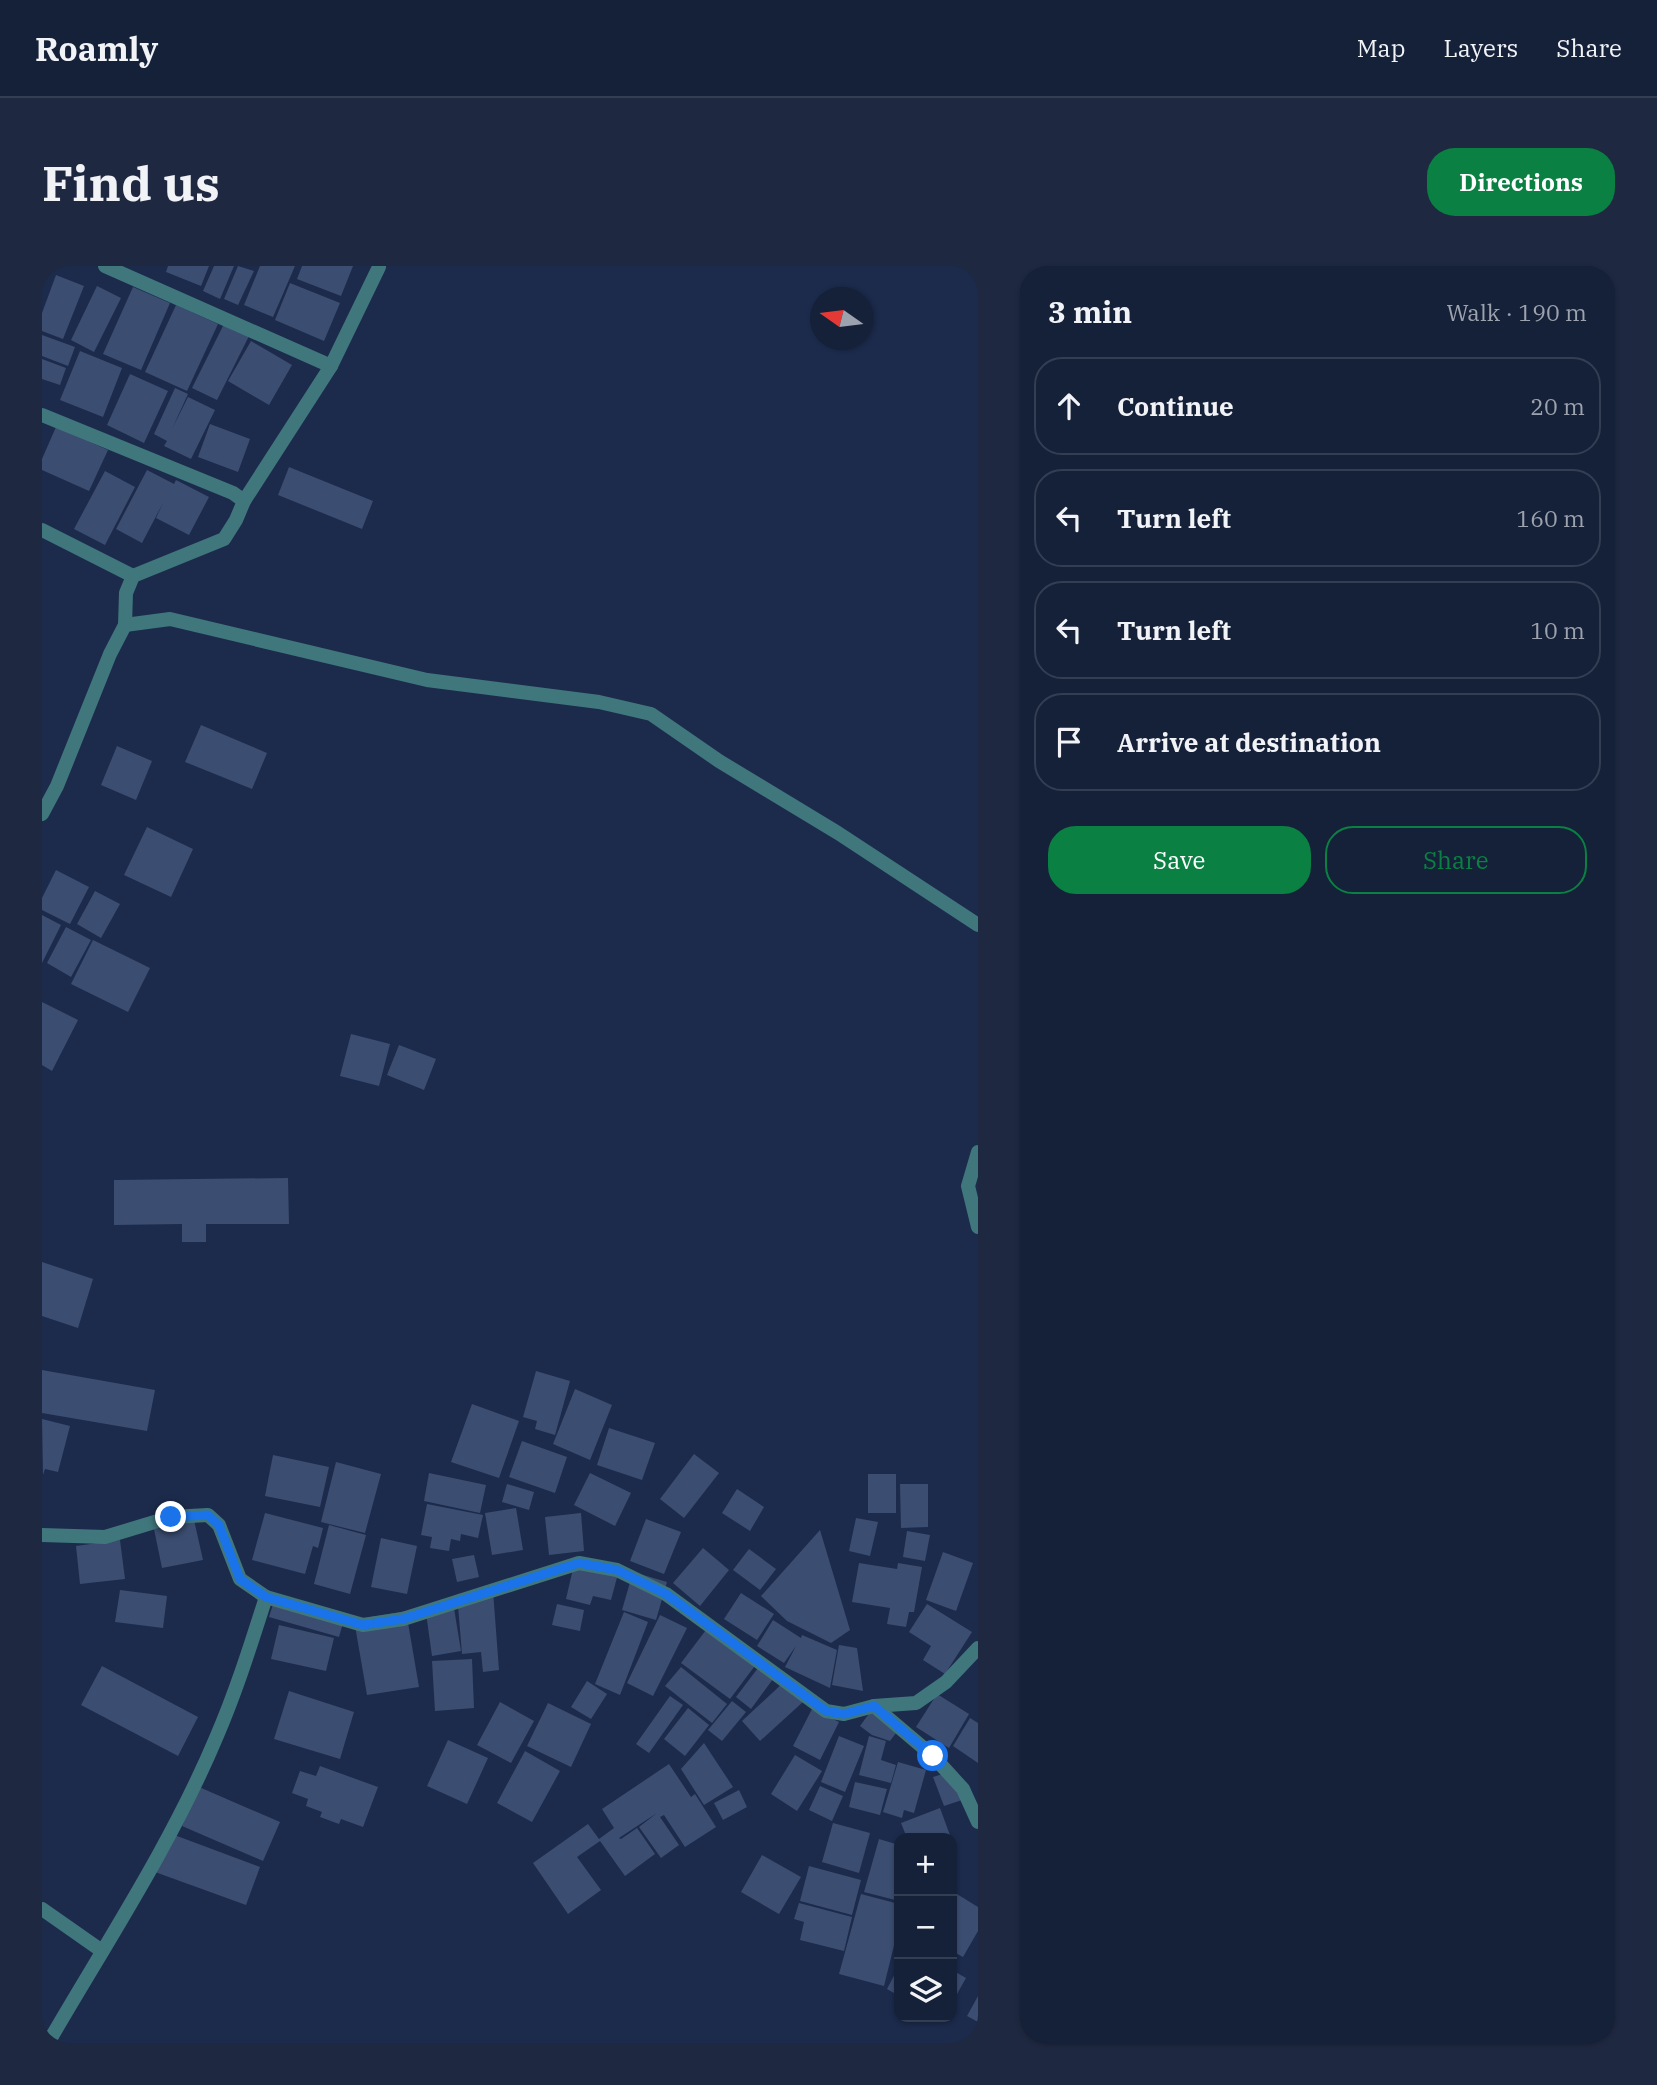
<!DOCTYPE html>
<html lang="en">
<head>
<meta charset="utf-8">
<style>
	body { margin:0; font-family:"IBM Plex Serif",serif; background:#1e2841; color:#f1f3f6 }
	.controls { position:absolute; right:21px; bottom:21px; display:grid; overflow:hidden; border-radius:14px; box-shadow:0 2px 5px #0004 }
	.controls button { width:63px; height:63px; display:grid; place-items:center; padding:0; border:0; border-bottom:2px solid #343e53; background:#152039; color:#f1f3f6; font:35px sans-serif }
	.compass { position:absolute; left:768px; top:21px; width:63px; height:63px; border-radius:50%; background:#152039; box-shadow:0 2px 5px #0004; rotate:284deg }
	.stop { position:absolute; width:21px; height:21px; margin:-16px; border:5px solid #1a73e8; border-radius:50%; background:#fff }
	.stop.end { background:#1a73e8; border-color:#fff; box-shadow:0 2px 7px #0008 }
	.list { margin:0; padding:0; list-style:none }
	h2 { display:flex; justify-content:space-between; align-items:center; height:91px; margin:0; padding:0 28px; font-size:30px }
	h2 small { font-size:23px; font-weight:400; color:#9da3ae }
	.list li { display:grid; grid-template-columns:46px 1fr auto; gap:21px; align-items:center; box-sizing:border-box; height:98px; margin:0 14px 14px; padding:0 14px; border:2px solid #343e53; border-radius:28px }
	.list b { display:block; font-size:26px; white-space:nowrap }
	.list em { font-size:23px; font-style:normal; color:#9da3ae }
	.actions { display:flex; gap:14px; padding:21px 28px }
	.actions a { flex:1; padding:16px 0; border:2px solid #0b8043; border-radius:28px; text-align:center; font-size:24px; color:#0b8043 }
	.actions .main { background:#0b8043; color:#fff }
	.icon { flex:none; width:38px; height:38px; fill:none; stroke:currentColor; stroke-width:2; stroke-linecap:round; stroke-linejoin:round }
	.map { position:relative; flex:none; width:936px; height:1777px; overflow:hidden; border-radius:28px }
	header { display:flex; align-items:center; gap:42px; box-sizing:border-box; height:98px; padding:0 35px; background:#152039; border-bottom:2px solid #343e53 }
	header strong { font-size:33px }
	nav { display:flex; gap:38px; margin-inline-start:auto; font-size:24px }
	.intro { display:flex; align-items:center; justify-content:space-between; box-sizing:border-box; height:168px; padding:0 42px }
	h1 { margin:0; font-size:49px }
	.button { padding:18px 32px; border-radius:28px; background:#0b8043; color:#fff; font-size:24px; font-weight:700 }
	main { display:flex; gap:42px; padding:0 42px }
	aside { flex:1; background:#152039; border-radius:28px; box-shadow:0 2px 5px #0004 }
	.map>svg:first-child { display:block }
	.building { fill:#3b4d71 }
	.lines { fill:none; stroke-linecap:round; stroke-linejoin:round }
	.minor { stroke:#40777c; stroke-width:14 }
	.route { stroke:#1a73e8; stroke-width:9 }
</style>
</head>
<body>
<header>
<strong>Roamly</strong>
<nav><a>Map</a><a>Layers</a><a>Share</a></nav>
</header>
<div class="intro"><h1>Find us</h1><a class="button">Directions</a></div>
<main>
<div class="map">
<svg width="936" height="1777" viewBox="0 0 936 1777">
	<rect width="100%" height="100%" fill="#1c2b4c"/>
	<g class="building">
		<polygon points="0,0 8,0 0,20"/>
		<polygon points="126,0 167,0 159,20 124,6"/>
		<polygon points="172,0 192,0 178,33 161,25"/>
		<polygon points="196,0 212,5 196,39 182,33"/>
		<polygon points="218,0 253,0 231,51 202,39"/>
		<polygon points="260,0 311,0 299,30 255,13"/>
		<polygon points="14,9 42,20 21,73 0,65 0,47"/>
		<polygon points="248,17 298,37 282,75 233,54"/>
		<polygon points="55,20 79,32 52,86 29,74"/>
		<polygon points="91,21 128,37 99,104 61,88"/>
		<polygon points="134,39 176,58 145,125 103,106"/>
		<polygon points="182,58 207,70 175,134 150,122"/>
		<polygon points="0,69 33,81 26,100 0,90"/>
		<polygon points="209,75 250,99 227,139 186,115"/>
		<polygon points="38,85 80,102 61,151 18,134"/>
		<polygon points="0,93 24,102 18,119 0,113"/>
		<polygon points="88,108 126,125 102,177 65,159"/>
		<polygon points="133,122 146,128 130,163 146,131 173,144 149,193 122,180 125,175 112,168"/>
		<polygon points="168,158 208,173 196,206 156,191"/>
		<polygon points="14,161 66,184 47,225 0,204 0,193"/>
		<polygon points="247,201 331,235 320,263 236,229"/>
		<polygon points="105,204 132,218 134,214 167,231 147,269 114,252 121,237 100,277 74,263"/>
		<polygon points="63,205 93,221 63,279 32,263"/>
		<polygon points="159,459 225,487 210,523 143,496"/>
		<polygon points="75,480 110,495 94,534 59,519"/>
		<polygon points="105,561 151,583 129,631 82,609"/>
		<polygon points="14,604 47,621 28,658 0,644 0,632"/>
		<polygon points="53,625 78,638 59,672 35,658"/>
		<polygon points="0,649 19,659 0,697"/>
		<polygon points="24,661 49,674 29,711 5,697"/>
		<polygon points="51,674 108,702 86,746 29,718"/>
		<polygon points="0,736 36,754 10,805 0,799"/>
		<polygon points="309,768 348,778 337,820 298,810"/>
		<polygon points="357,779 394,793 382,824 345,809"/>
		<polygon points="246,912 247,958 164,958 164,976 140,976 140,958 72,959 72,914"/>
		<polygon points="0,996 51,1013 36,1062 0,1050"/>
		<polygon points="0,1104 113,1124 105,1165 0,1147"/>
		<polygon points="494,1105 528,1115 513,1169 493,1163 495,1155 481,1151"/>
		<polygon points="533,1123 570,1139 548,1194 511,1178"/>
		<polygon points="430,1138 477,1155 457,1212 409,1196"/>
		<polygon points="0,1153 28,1160 16,1206 3,1203 1,1209"/>
		<polygon points="567,1162 613,1177 600,1214 555,1199"/>
		<polygon points="480,1175 525,1191 513,1227 467,1211"/>
		<polygon points="652,1188 677,1207 642,1252 618,1233"/>
		<polygon points="231,1189 287,1201 278,1241 223,1230"/>
		<polygon points="294,1196 339,1208 323,1267 279,1256"/>
		<polygon points="387,1207 444,1219 438,1247 382,1235"/>
		<polygon points="548,1207 589,1227 573,1260 532,1239"/>
		<rect x="826" y="1208" width="28" height="39"/>
		<polygon points="465,1218 492,1226 487,1244 460,1236"/>
		<polygon points="858,1218 886,1218 886,1261 859,1262"/>
		<polygon points="695,1223 722,1241 708,1265 680,1247"/>
		<polygon points="385,1238 441,1249 436,1272 419,1268 418,1275 409,1273 407,1285 388,1282 390,1271 379,1269"/>
		<polygon points="474,1242 481,1284 450,1289 443,1247"/>
		<polygon points="223,1247 281,1262 276,1282 271,1280 263,1308 210,1294"/>
		<polygon points="539,1247 542,1285 507,1289 503,1251"/>
		<polygon points="814,1252 836,1256 828,1290 807,1285"/>
		<polygon points="604,1253 639,1266 622,1308 588,1295"/>
		<polygon points="152,1254 161,1294 120,1302 112,1263"/>
		<polygon points="287,1259 324,1269 308,1328 272,1318"/>
		<polygon points="778,1264 808,1364 789,1377 745,1355 719,1330"/>
		<polygon points="865,1265 888,1269 883,1295 861,1291"/>
		<polygon points="339,1272 375,1280 365,1328 329,1321"/>
		<polygon points="78,1274 83,1313 38,1318 34,1280"/>
		<polygon points="661,1282 687,1304 658,1340 631,1317"/>
		<polygon points="707,1283 734,1303 718,1324 691,1304"/>
		<polygon points="901,1286 931,1297 914,1345 884,1334"/>
		<polygon points="432,1289 437,1311 415,1316 410,1293"/>
		<polygon points="533,1294 577,1304 569,1334 551,1330 548,1339 524,1333"/>
		<polygon points="817,1297 855,1303 856,1297 880,1301 872,1346 867,1346 864,1361 845,1358 848,1342 810,1336"/>
		<polygon points="591,1306 625,1316 614,1354 580,1344"/>
		<polygon points="78,1324 125,1330 121,1362 73,1356"/>
		<polygon points="451,1325 457,1404 441,1406 439,1386 420,1388 415,1328"/>
		<polygon points="699,1327 732,1348 715,1374 682,1353"/>
		<polygon points="234,1329 303,1350 297,1371 227,1351"/>
		<polygon points="411,1336 419,1385 390,1390 383,1340"/>
		<polygon points="515,1338 542,1344 538,1365 510,1359"/>
		<polygon points="885,1338 930,1366 903,1408 881,1394 889,1380 867,1366"/>
		<polygon points="364,1345 377,1421 325,1429 312,1354"/>
		<polygon points="582,1346 606,1356 578,1429 553,1418"/>
		<polygon points="618,1349 645,1362 611,1430 585,1417"/>
		<polygon points="731,1354 759,1372 760,1369 795,1384 788,1422 743,1401 754,1380 742,1397 715,1380"/>
		<polygon points="237,1359 292,1372 284,1405 229,1393"/>
		<polygon points="667,1360 715,1397 688,1433 639,1397"/>
		<polygon points="797,1379 815,1382 821,1425 790,1419"/>
		<polygon points="430,1393 432,1442 393,1445 390,1395"/>
		<polygon points="719,1398 734,1409 709,1443 694,1431"/>
		<polygon points="60,1400 156,1451 136,1490 39,1439"/>
		<polygon points="639,1401 685,1438 670,1457 623,1420"/>
		<polygon points="545,1415 565,1428 549,1453 529,1441"/>
		<polygon points="743,1415 762,1435 718,1475 700,1455"/>
		<polygon points="247,1425 312,1446 298,1493 232,1473"/>
		<polygon points="895,1428 927,1448 907,1482 874,1461"/>
		<polygon points="628,1430 641,1439 607,1487 594,1478"/>
		<polygon points="690,1435 704,1446 680,1475 666,1464"/>
		<polygon points="458,1436 492,1455 469,1497 435,1479"/>
		<polygon points="506,1437 549,1458 529,1501 485,1480"/>
		<polygon points="646,1442 667,1459 643,1490 622,1473"/>
		<polygon points="831,1442 857,1463 848,1475 830,1469 818,1460"/>
		<polygon points="770,1443 797,1456 778,1494 751,1480"/>
		<polygon points="928,1452 936,1457 936,1497 911,1480"/>
		<polygon points="797,1470 822,1480 803,1526 779,1516"/>
		<polygon points="827,1470 844,1475 839,1494 854,1499 849,1517 817,1509"/>
		<polygon points="406,1474 446,1492 425,1538 385,1520"/>
		<polygon points="662,1477 691,1521 662,1539 639,1503"/>
		<polygon points="483,1485 518,1505 490,1556 455,1537"/>
		<polygon points="753,1489 780,1505 755,1545 729,1528"/>
		<polygon points="856,1496 884,1504 872,1547 862,1544 860,1552 841,1546"/>
		<polygon points="627,1498 649,1531 653,1528 674,1561 643,1581 622,1549 618,1551 637,1579 619,1592 597,1561 615,1547 577,1572 579,1573 595,1562 613,1588 583,1610 558,1575 535,1591 559,1624 526,1648 491,1597 546,1558 557,1573 572,1562 560,1543"/>
		<polygon points="278,1500 336,1521 321,1561 299,1553 297,1558 278,1551 280,1546 264,1540 266,1533 250,1527 258,1505 274,1510"/>
		<polygon points="910,1505 920,1534 902,1540 891,1511"/>
		<polygon points="813,1516 845,1523 838,1549 807,1541"/>
		<polygon points="778,1520 801,1530 790,1555 767,1544"/>
		<polygon points="157,1521 238,1556 221,1595 140,1560"/>
		<polygon points="697,1524 705,1541 681,1554 672,1537"/>
		<polygon points="898,1542 909,1572 865,1572 859,1557"/>
		<polygon points="791,1557 828,1567 817,1607 780,1596"/>
		<polygon points="127,1567 218,1601 204,1639 113,1606"/>
		<polygon points="837,1573 857,1579 857,1635 822,1626"/>
		<polygon points="720,1589 759,1611 737,1648 699,1626"/>
		<polygon points="767,1600 819,1614 810,1649 758,1635"/>
		<polygon points="910,1625 936,1641 936,1665 921,1691 910,1685"/>
		<polygon points="819,1628 857,1638 857,1659 842,1720 797,1708"/>
		<polygon points="757,1637 810,1651 802,1685 758,1674 762,1656 752,1653"/>
		<polygon points="857,1700 857,1730 845,1723"/>
		<polygon points="910,1704 924,1712 910,1737"/>
		<polygon points="936,1730 936,1756 925,1750"/>
	</g>
	<g class="lines">
		<g class="minor">
			<polyline points="63,0 289,100"/>
			<polyline points="0,149 191,227 202,235 194,254 182,273 91,310 84,327 83,359 68,388 15,520 0,548"/>
			<polyline points="202,235 289,100 337,1"/>
			<polyline points="0,264 91,310"/>
			<polyline points="83,359 128,353 385,414 557,436 609,448 677,495 796,567 936,659"/>
			<polyline points="936,886 926,920 936,961"/>
			<polyline points="0,1269 63,1271 129,1251 166,1249 177,1259 198,1313 224,1331"/>
			<polyline points="832,1440 874,1437 904,1416 936,1382"/>
			<polyline points="0,1643 60,1685"/>
			<path d="M6,1777C64,1677 129,1579 174,1472C194,1426 209,1378 224,1331L321,1359L361,1353L537,1297L575,1304L624,1328L784,1445L802,1448L832,1440L891,1490L921,1523L936,1556"/>
		</g>
	</g>
	<g class="lines">
		<polyline class="route" points="129,1251 166,1249 177,1259 198,1313 224,1331 321,1359 361,1353 537,1297 575,1304 624,1328 784,1445 802,1448 832,1440 891,1490"/>
	</g>
</svg>
<div class="controls">
<button>+</button>
<button>−</button>
<button><svg class="icon" aria-label="layers" viewBox="0 0 24 24"><path d="M12 4l9 5-9 5-9-5zM3 14l9 5 9-5"/></svg></button>
</div>
<svg class="compass" viewBox="-18 -18 36 36"><path d="M0-13l5 13h-10z" fill="#e53935"/><path d="M0 13l5-13h-10z" fill="#9da3ae"/></svg>
<div class="stop" style="left:891px;top:1490px"></div>
<div class="stop end" style="left:129px;top:1251px"></div>
</div>
<aside>
<h2>3 min<small>Walk · 190 m</small></h2>
<ul class="list">
<li><svg class="icon" aria-label="ahead" viewBox="0 0 24 24"><path d="M12 20V5M6 11l6-6 6 6"/></svg><div><b>Continue</b></div><em>20 m</em></li>
<li><svg class="icon" aria-label="left" viewBox="0 0 24 24"><path d="M17 20v-9H6M10 6l-5 5 5 5"/></svg><div><b>Turn left</b></div><em>160 m</em></li>
<li><svg class="icon" aria-label="left" viewBox="0 0 24 24"><path d="M17 20v-9H6M10 6l-5 5 5 5"/></svg><div><b>Turn left</b></div><em>10 m</em></li>
<li><svg class="icon" aria-label="arrive" viewBox="0 0 24 24"><path d="M6 21V4h12l-3 4 3 4H6"/></svg><div><b>Arrive at destination</b></div></li>
</ul>
<div class="actions"><a class="main">Save</a><a>Share</a></div>
</aside>
</main>
</body>
</html>
